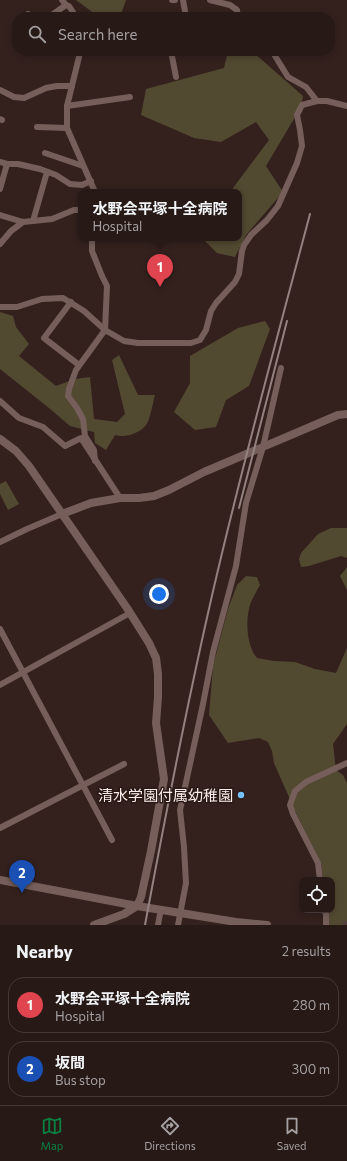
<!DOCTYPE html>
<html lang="en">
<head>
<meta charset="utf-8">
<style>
	body { margin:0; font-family:Commissioner,"Noto Sans JP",sans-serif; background:#332623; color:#f1f3f6 }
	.controls { position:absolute; right:12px; bottom:12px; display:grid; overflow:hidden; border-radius:8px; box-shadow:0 2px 6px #0003 }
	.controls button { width:36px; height:36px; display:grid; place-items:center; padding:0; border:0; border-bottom:1px solid #433835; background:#271916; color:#f1f3f6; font:20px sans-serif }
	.you { position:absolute; left:159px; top:594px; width:14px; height:14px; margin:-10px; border:3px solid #fff; border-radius:50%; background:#1a73e8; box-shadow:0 0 0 6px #1a73e833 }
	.badge { display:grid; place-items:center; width:26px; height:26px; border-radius:50%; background:#0b8043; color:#fff; font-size:13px; font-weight:700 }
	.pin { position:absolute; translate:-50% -33px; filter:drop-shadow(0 1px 2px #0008) }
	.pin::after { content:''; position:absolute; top:21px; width:14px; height:12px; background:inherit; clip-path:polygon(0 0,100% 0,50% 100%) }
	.popup { position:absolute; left:78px; top:189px; width:164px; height:52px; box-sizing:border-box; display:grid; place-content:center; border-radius:8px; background:#271916; filter:drop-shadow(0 1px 3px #0005); font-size:13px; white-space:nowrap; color:#a4a0a1 }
	.popup b { font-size:15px; color:#f1f3f6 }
	.popup::after { content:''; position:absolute; left:50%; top:100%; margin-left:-8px; border:8px solid transparent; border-top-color:#271916 }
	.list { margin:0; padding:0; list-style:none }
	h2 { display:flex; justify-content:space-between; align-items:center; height:52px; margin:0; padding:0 16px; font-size:17px }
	h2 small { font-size:13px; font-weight:400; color:#a4a0a1 }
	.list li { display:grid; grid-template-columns:26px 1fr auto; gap:12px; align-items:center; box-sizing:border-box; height:56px; margin:0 8px 8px; padding:0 8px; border:1px solid #433835; border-radius:16px }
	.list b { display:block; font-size:15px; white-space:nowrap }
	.list p { margin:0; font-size:13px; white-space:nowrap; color:#a4a0a1 }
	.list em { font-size:13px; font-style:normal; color:#a4a0a1 }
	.icon { flex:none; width:22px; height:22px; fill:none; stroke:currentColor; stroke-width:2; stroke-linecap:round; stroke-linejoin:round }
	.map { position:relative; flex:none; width:347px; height:925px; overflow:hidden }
	.search { position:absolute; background:#271916; box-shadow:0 2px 6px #0003; left:12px; right:12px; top:12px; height:44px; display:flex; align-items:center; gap:10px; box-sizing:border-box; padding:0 14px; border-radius:16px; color:#a4a0a1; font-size:15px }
	.sheet { height:180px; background:#271916 }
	nav { display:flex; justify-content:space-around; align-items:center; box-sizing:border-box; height:56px; border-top:1px solid #433835; background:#271916; font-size:11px; color:#a4a0a1 }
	nav a { display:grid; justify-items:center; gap:2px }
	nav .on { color:#0b8043 }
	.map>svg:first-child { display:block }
	.green { fill:#524931 }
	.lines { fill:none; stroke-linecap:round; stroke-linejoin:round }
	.tertiary-tunnel { stroke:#52403d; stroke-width:8; stroke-dasharray:8 4; stroke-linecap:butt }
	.minor { stroke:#765f5b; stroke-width:6 }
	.tertiary { stroke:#765f5b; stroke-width:8 }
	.rail { stroke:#938280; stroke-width:2 }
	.poi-dot { fill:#77bff7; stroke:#2a1815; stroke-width:1.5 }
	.labels { text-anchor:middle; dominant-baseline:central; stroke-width:3; stroke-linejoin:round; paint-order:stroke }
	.poi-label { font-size:15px; fill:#fbedeb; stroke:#2a1815; text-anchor:end }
</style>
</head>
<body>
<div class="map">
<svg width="347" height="925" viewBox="0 0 347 925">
	<rect width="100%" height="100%" fill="#34211e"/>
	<g class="green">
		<polygon points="76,0 126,0 120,17 99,17"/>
		<polygon points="228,51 254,53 303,96 301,107 266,166 283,192 246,235 235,257 217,253 202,238 239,238 239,192 230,192 269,140 256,122 221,142 194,138 141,115 146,89 224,68"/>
		<path d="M0,312L13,316L16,327L29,344L19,356L56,386L75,379L90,377L94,419L117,422L125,414L112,360L119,355L138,395H155C153,402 150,420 146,425C139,434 125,438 115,435L106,450L95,443L94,432L70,426L49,408L0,369Z"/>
		<polygon points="265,321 270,329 249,386 226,400 216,427 195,430 174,412 190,383 190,356 238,328"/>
		<polygon points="6,481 19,504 8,510 0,494 0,484"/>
		<polygon points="331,528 347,528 347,558 341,556 309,566 301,567 299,559 301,553 318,534"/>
		<polygon points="347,567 347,590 340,576"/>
		<path d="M246,576L257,577L260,585C257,590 254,596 251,602C245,617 246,645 257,658L274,661L295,662L315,669L336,673L347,648V724L333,744L336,770L343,775L347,783V925H329L327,910H332V880H323L321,863L296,813L274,763L272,751L268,742L259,738L228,743L209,715L213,666L228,609L237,585Z"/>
	</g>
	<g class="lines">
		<polyline class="tertiary-tunnel" points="343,925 347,925"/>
		<g class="minor">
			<polyline points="62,0 66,5 69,6 76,17"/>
			<polyline points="172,0 175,0"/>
			<polyline points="183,0 186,17"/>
			<polyline points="210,0 230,5 237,10 238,17"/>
			<polyline points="28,14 30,17"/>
			<polyline points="49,17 66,5"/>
			<polyline points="79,51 79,57 67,106 67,128 95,192"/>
			<polyline points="173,51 171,51 176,77"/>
			<polyline points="272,51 288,77 306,87 317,101"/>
			<polyline points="0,90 14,97 24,98 46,88 57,86 72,86"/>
			<polyline points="67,106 130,97"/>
			<polyline points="0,119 2,120"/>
			<polyline points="37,127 67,128"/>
			<polyline points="45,153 83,166"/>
			<polyline points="0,162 7,164 18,164 40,169 56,175 70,184 82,185 91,181"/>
			<polyline points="0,189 7,164"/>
			<polyline points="0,215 23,222 52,219 74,210 81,210"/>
			<polyline points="33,221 47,172"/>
			<polyline points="92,238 92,251 102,276 107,286 105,330 76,370 69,389 68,396 77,408 83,419 85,436 94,450 95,461"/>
			<polyline points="0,244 11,231 23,222"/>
			<polyline points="71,302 44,338 79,365"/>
			<polyline points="0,307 17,307 42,299 63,298 84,311 105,330 124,341 138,343 191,343 200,340 206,330 211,311 216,303 235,282 239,274 242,251 244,245 251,235 267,220 278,206 297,163 302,146 300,130 297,115 302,105 317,101 327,101 347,106"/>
			<polyline points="0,401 19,418 43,427 65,446 81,438 120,498"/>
			<polyline points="0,542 27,529 62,514"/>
			<polyline points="0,629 112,840"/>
			<polyline points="0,685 130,613"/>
			<polyline points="0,828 124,764"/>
			<polyline points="320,880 318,863 293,814 290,805 295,791 306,782 347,763"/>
			<polyline points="324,910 326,914 326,925"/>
			<polyline points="158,925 161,909"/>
			<polyline points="178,925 186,883 184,847 180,810 203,704 213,652 236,566 246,503 263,447 281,368"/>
		</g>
		<g class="tertiary">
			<polyline points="0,439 16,451 29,466 127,608 149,643 156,658 158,674 158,697 156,723 164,779 151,851 141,897 137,906 124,914 94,925"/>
			<polyline points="62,514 91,503 120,498 139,498 154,496 169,490 204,472 338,415 347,414"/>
			<polyline points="0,880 137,906 236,922 267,925"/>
		</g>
		<g class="rail">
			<polyline points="239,508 287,321"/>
			<path d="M145,925C166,812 188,699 214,587C243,462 277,338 310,214"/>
		</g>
	</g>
	<circle class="poi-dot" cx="241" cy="795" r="4"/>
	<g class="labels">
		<g class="poi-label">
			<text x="233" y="795">清水学園付属幼稚園</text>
		</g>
	</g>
</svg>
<div class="controls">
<button><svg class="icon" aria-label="locate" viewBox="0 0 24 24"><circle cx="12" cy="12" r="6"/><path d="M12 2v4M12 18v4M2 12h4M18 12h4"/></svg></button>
</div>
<div class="you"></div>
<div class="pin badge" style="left:160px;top:287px;background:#e0444e">1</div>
<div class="popup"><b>水野会平塚十全病院</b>Hospital</div>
<div class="pin badge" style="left:22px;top:893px;background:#1a4fb4">2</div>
<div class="search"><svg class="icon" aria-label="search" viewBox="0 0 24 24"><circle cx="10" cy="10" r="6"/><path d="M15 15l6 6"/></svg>Search here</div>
</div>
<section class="sheet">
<h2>Nearby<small>2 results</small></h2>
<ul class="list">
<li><span class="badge" style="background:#e0444e">1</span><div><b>水野会平塚十全病院</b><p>Hospital</p></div><em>280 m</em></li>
<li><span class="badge" style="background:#1a4fb4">2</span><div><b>坂間</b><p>Bus stop</p></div><em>300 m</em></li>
</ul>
</section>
<nav>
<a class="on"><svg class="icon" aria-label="map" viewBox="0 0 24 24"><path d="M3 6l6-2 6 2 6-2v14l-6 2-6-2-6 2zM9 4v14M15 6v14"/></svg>Map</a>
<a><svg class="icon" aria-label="directions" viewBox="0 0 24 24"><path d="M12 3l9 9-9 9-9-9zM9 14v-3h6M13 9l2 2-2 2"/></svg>Directions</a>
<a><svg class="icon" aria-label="saved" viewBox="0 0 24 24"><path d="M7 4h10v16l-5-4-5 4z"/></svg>Saved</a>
</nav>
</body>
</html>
